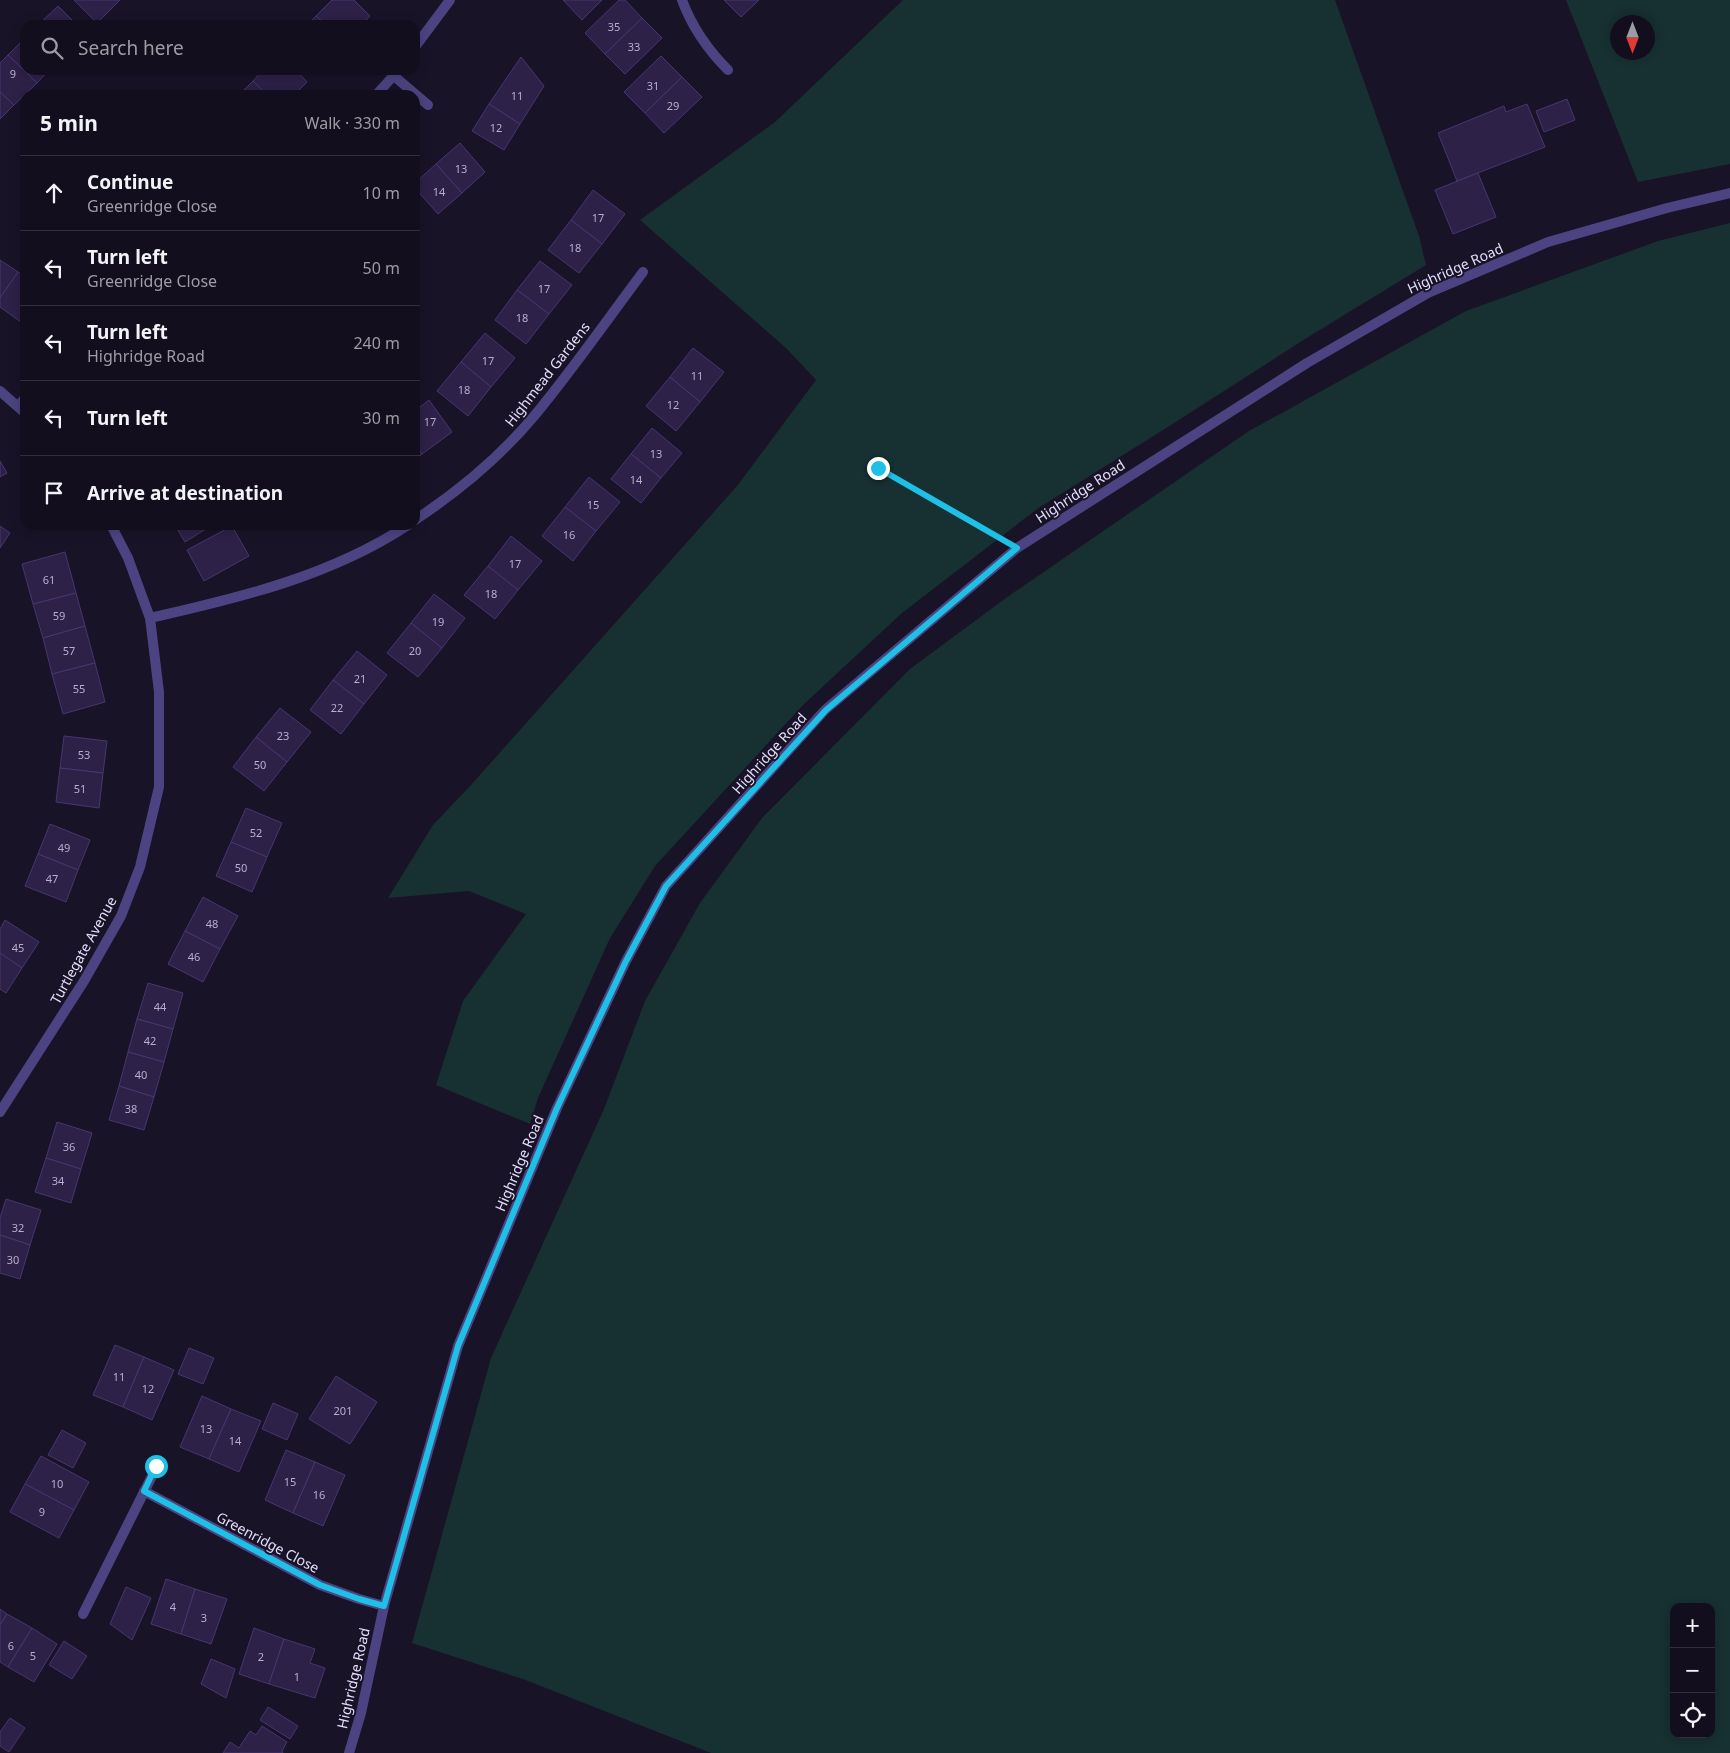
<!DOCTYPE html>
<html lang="en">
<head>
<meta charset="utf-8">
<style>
	body { margin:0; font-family:"Noto Sans",sans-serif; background:#201c2b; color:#f1f3f6 }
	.controls { position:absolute; right:15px; bottom:15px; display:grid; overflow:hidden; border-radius:10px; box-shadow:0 2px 12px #0003 }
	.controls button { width:45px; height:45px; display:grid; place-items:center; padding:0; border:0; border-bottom:1px solid #322e3c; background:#130e1e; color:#f1f3f6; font:25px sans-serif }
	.compass { position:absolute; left:1610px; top:15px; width:45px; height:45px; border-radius:50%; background:#130e1e; box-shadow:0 2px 12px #0003; rotate:180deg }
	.stop { position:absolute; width:15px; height:15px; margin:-11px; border:4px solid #1fc0e6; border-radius:50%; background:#fff }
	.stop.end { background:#1fc0e6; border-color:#fff; box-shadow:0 1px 5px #0008 }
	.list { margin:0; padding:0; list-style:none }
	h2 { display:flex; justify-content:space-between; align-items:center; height:65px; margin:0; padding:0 20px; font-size:21px }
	h2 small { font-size:16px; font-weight:400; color:#9d9ca4 }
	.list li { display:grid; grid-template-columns:32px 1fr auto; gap:15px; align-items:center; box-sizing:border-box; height:75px; padding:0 20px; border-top:1px solid #322e3c }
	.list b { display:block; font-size:19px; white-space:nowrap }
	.list p { margin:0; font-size:16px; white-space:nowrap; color:#9d9ca4 }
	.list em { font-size:16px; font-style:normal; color:#9d9ca4 }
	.icon { flex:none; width:28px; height:28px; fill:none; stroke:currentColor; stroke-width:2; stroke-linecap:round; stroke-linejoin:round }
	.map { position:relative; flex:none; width:1730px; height:1753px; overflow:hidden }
	.search { position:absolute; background:#130e1e; box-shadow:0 2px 12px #0003; left:20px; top:20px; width:400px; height:55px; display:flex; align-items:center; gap:12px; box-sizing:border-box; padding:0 18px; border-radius:15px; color:#9d9ca4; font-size:19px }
	.panel { position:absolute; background:#130e1e; box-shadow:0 2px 12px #0003; left:20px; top:90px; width:400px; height:440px; border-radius:15px }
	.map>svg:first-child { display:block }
	.green { fill:#173032; fill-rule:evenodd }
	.building { fill:#2d2147; stroke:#473671 }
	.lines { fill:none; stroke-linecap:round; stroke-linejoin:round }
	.path { stroke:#3eacaf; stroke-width:3; stroke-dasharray:2.5 4; stroke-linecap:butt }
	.lane { stroke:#4c4482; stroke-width:10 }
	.street { stroke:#4c4482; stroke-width:10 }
	.route { stroke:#1fc0e6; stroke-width:6 }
	.labels { text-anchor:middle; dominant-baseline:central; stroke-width:4; stroke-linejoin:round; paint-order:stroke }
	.number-label { font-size:11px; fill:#b6afce }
	.street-label { font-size:14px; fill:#e4defb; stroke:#191328 }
</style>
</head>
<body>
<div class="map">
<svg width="1730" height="1753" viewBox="0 0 1730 1753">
	<rect width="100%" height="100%" fill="#191328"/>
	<g class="green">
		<polygon points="903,0 1335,0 1419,236 1426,265 1305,339 1171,425 1037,509 902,613 803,705 655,866 610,938 538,1098 530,1124 436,1085 463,1001 526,914 469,891 388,898 433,825 471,785 737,486 816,380 787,349 640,220 775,122"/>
		<path d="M1566,0H1730V164L1638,182ZM1618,22H1648V52H1618Z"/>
		<path d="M1730,223V1753H711L523,1679L412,1643L491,1358L604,1109L645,1001L700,903L762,818L910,669L1010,595L1249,431L1466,311L1658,241ZM1674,1607H1711V1734H1674Z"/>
	</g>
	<g class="building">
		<polygon points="74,0 120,0 97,23"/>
		<polygon points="332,0 354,0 370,16 362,25 326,25 316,16"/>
		<polygon points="563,0 602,0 582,20"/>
		<polygon points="619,0 625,0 642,18 605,54 585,33"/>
		<polygon points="724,0 759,0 741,17"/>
		<polygon points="58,6 77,25 38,25"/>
		<polygon points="316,16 326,25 307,25"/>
		<polygon points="642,18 662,38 625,74 605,54"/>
		<polygon points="25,38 25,70 49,70 37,83 8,55"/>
		<polygon points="8,55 37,83 14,105 0,92 0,63"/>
		<polygon points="661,56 682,77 645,113 624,92"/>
		<polygon points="521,57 544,86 520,124 489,104"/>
		<polygon points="263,70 296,70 307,82 294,95 267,95 253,81"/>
		<polygon points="682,77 702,97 664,133 645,113"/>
		<polygon points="253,81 267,95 239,95"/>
		<polygon points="0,92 14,105 0,119"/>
		<polygon points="1567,99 1575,120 1544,132 1536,111"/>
		<polygon points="489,104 520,124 504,150 472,131"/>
		<polygon points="1527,104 1545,147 1457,181 1438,133 1504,106 1506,112"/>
		<polygon points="460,143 485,172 462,193 436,164"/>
		<polygon points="436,164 462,193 438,214 415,188 415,183"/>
		<polygon points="1478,173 1496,217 1453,234 1435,190"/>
		<polygon points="593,190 625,214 602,244 571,220"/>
		<polygon points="571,220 602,244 579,273 548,250"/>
		<polygon points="0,260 18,272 0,298"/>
		<polygon points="540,261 572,285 549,314 517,290"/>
		<polygon points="18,272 25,277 25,316 21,322 0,307 0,298"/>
		<polygon points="517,290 549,314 526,344 495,320"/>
		<polygon points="485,333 515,358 491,387 461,362"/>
		<polygon points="693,348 724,372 700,402 670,377"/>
		<polygon points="461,362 491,387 468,416 437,391"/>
		<polygon points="670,377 700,402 676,431 646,406"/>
		<polygon points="429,400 452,432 422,454 415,445 415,411"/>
		<polygon points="652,428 682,453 661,478 631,454"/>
		<polygon points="415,445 422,454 415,460"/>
		<polygon points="631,454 661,478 641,503 611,479"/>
		<polygon points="0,461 7,473 0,477"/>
		<polygon points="589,477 620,502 596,531 565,507"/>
		<polygon points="565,507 596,531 573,561 542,536"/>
		<polygon points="175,525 212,525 185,542"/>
		<polygon points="0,526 10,533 0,548"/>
		<polygon points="232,526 249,556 204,581 187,550"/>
		<polygon points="511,536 542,561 518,590 488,566"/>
		<polygon points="65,552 76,593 33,604 22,564"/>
		<polygon points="488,566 518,590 495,619 464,595"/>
		<polygon points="76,593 85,626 43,638 33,604"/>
		<polygon points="434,594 465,618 442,648 411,623"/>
		<polygon points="411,623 442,648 418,677 387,653"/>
		<polygon points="85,626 95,663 52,674 43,638"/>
		<polygon points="357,651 387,675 364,704 333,680"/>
		<polygon points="95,663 105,702 63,714 52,674"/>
		<polygon points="333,680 364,704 341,734 310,710"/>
		<polygon points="280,708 311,732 287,762 256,737"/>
		<polygon points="64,736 107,741 103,773 60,768"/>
		<polygon points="256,737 287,762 264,791 233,767"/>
		<polygon points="60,768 103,773 99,808 56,802"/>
		<polygon points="246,808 282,823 267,857 231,842"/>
		<polygon points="50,824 90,840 78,870 38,854"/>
		<polygon points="231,842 267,857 252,892 216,876"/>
		<polygon points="38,854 78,870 66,902 25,886"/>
		<polygon points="203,897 238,916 220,949 185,931"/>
		<polygon points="5,920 39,942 22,968 0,953 0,929"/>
		<polygon points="185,931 220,949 203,982 168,964"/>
		<polygon points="0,953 22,968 6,993 0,989"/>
		<polygon points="148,983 183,993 173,1029 137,1019"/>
		<polygon points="137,1019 173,1029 164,1062 128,1052"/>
		<polygon points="128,1052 164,1062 154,1097 119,1086"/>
		<polygon points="119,1086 154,1097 144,1130 109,1120"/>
		<polygon points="57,1122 92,1133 81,1169 46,1158"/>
		<polygon points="46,1158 81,1169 71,1203 35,1192"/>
		<polygon points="6,1199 41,1210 30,1245 0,1235 0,1218"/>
		<polygon points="0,1235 30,1245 20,1279 0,1273"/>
		<polygon points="115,1345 144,1357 123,1407 93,1395"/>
		<polygon points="189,1348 214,1358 203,1384 178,1374"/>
		<polygon points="144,1357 174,1370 152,1420 123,1407"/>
		<polygon points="336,1376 377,1402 350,1444 309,1419"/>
		<polygon points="202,1396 231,1409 209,1459 180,1447"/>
		<polygon points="273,1403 298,1414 287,1440 262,1429"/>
		<polygon points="231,1409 261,1421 239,1472 209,1459"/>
		<polygon points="62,1430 86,1443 73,1468 48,1455"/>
		<polygon points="286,1450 315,1462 293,1513 265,1500"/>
		<polygon points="41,1456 89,1482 74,1510 25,1484"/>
		<polygon points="315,1462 345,1475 323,1526 293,1513"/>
		<polygon points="25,1484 74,1510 59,1538 10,1512"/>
		<polygon points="166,1579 195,1589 181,1634 151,1624"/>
		<polygon points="126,1587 151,1598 132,1640 110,1624"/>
		<polygon points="195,1589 227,1599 211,1644 181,1634"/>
		<polygon points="0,1609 7,1614 0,1625"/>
		<polygon points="7,1614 32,1628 8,1667 0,1662 0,1625"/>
		<polygon points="32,1628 57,1644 34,1682 8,1667"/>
		<polygon points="254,1628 284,1639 269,1684 239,1674"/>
		<polygon points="284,1639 315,1649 310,1663 325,1668 315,1698 269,1684"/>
		<polygon points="64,1641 87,1656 72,1679 49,1665"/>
		<polygon points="211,1659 235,1669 226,1698 201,1684"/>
		<polygon points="268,1707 298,1726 290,1739 260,1720"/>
		<polygon points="10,1718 25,1728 9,1752 0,1746 0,1732"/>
		<polygon points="262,1726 287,1742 282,1751 283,1753 223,1753 230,1742 239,1748 250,1731 256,1735"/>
	</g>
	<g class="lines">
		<polyline class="path" points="879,468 995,535"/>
		<path class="lane" d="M682,0C692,27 708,50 728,70"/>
		<g class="street">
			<polyline points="415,47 450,0"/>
			<polyline points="394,76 428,105"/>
			<polyline points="376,95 397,72"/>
			<polyline points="0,391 25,413"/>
			<polyline points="18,406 25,398"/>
			<path d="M415,520C459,491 501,456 535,415C573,369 607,320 643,272"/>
			<path d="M150,618C239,598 331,576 408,525"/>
			<polyline points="0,1112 84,981 121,916 140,867 159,787 159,692 150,618 128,558 111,525"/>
			<polyline points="144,1491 320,1585 359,1599 384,1606"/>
			<polyline points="83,1614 157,1466"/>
			<polyline points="349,1753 361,1713 384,1606 458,1346 557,1108 626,961 666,886 825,710 1017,548 1307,363 1428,293 1548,242 1667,208 1730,193"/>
		</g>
	</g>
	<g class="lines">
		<polyline class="route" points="156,1466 144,1491 320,1585 359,1599 384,1606 458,1346 557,1108 626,961 666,886 826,710 1017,548 878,468"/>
	</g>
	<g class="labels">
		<g class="number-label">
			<text x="614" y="26">35</text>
			<text x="634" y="46">33</text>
			<text x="13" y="73">9</text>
			<text x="653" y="85">31</text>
			<text x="517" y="95">11</text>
			<text x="673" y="105">29</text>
			<text x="496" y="127">12</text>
			<text x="461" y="168">13</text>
			<text x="439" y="191">14</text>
			<text x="598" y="217">17</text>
			<text x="575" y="247">18</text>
			<text x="544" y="288">17</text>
			<text x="522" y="317">18</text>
			<text x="488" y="360">17</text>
			<text x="697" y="375">11</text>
			<text x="464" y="389">18</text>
			<text x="673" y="404">12</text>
			<text x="430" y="421">17</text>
			<text x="656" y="453">13</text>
			<text x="636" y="479">14</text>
			<text x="593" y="504">15</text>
			<text x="569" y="534">16</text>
			<text x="515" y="563">17</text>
			<text x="49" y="579">61</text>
			<text x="491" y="593">18</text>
			<text x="59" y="615">59</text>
			<text x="438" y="621">19</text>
			<text x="69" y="650">57</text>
			<text x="415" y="650">20</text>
			<text x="360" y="678">21</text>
			<text x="79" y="688">55</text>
			<text x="337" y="707">22</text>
			<text x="283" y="735">23</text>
			<text x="84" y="754">53</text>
			<text x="260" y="764">50</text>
			<text x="80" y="788">51</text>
			<text x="256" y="832">52</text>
			<text x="64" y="847">49</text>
			<text x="241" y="867">50</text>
			<text x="52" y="878">47</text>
			<text x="212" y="923">48</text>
			<text x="18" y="947">45</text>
			<text x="194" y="956">46</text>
			<text x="160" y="1006">44</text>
			<text x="150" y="1040">42</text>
			<text x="141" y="1074">40</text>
			<text x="131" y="1108">38</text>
			<text x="69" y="1146">36</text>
			<text x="58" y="1180">34</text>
			<text x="18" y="1227">32</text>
			<text x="13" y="1259">30</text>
			<text x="119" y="1376">11</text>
			<text x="148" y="1388">12</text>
			<text x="343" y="1410">201</text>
			<text x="206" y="1428">13</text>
			<text x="235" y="1440">14</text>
			<text x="290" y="1481">15</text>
			<text x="57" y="1483">10</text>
			<text x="319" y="1494">16</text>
			<text x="42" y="1511">9</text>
			<text x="173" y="1606">4</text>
			<text x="204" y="1617">3</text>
			<text x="11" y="1645">6</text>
			<text x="33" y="1655">5</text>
			<text x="261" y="1656">2</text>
			<text x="297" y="1676">1</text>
		</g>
		<g class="street-label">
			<text transform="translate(1455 268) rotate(-24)">Highridge Road</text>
			<text transform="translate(547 374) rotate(-52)">Highmead Gardens</text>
			<text transform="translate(1080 491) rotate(-33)">Highridge Road</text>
			<text transform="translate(769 753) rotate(-48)">Highridge Road</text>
			<text transform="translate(83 950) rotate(-61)">Turtlegate Avenue</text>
			<text transform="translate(519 1163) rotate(-67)">Highridge Road</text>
			<text transform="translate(268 1542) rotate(28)">Greenridge Close</text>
			<text transform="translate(353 1678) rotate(-77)">Highridge Road</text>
		</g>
	</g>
</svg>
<div class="controls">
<button>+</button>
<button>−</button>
<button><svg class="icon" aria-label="locate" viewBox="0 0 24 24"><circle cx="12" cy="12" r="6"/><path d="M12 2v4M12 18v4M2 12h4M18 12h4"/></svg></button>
</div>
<svg class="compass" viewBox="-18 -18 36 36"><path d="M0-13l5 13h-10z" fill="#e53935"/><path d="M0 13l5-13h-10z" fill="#9d9ca4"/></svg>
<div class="stop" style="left:156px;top:1466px"></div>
<div class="stop end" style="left:878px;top:468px"></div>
<div class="search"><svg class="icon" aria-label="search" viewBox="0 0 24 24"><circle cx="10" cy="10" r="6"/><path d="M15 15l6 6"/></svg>Search here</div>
<section class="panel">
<h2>5 min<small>Walk · 330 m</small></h2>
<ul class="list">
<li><svg class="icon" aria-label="ahead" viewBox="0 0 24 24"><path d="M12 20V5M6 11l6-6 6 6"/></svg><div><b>Continue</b><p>Greenridge Close</p></div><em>10 m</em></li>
<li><svg class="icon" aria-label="left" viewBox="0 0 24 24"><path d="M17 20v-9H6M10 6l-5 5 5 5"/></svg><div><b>Turn left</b><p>Greenridge Close</p></div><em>50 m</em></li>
<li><svg class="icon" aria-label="left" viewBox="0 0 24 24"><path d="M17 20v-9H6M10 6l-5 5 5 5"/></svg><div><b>Turn left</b><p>Highridge Road</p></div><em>240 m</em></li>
<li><svg class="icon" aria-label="left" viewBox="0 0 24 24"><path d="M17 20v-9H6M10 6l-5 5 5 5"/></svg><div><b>Turn left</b></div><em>30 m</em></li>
<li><svg class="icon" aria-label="arrive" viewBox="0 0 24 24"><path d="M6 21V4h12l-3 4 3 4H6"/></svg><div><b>Arrive at destination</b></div></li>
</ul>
</section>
</div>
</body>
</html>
